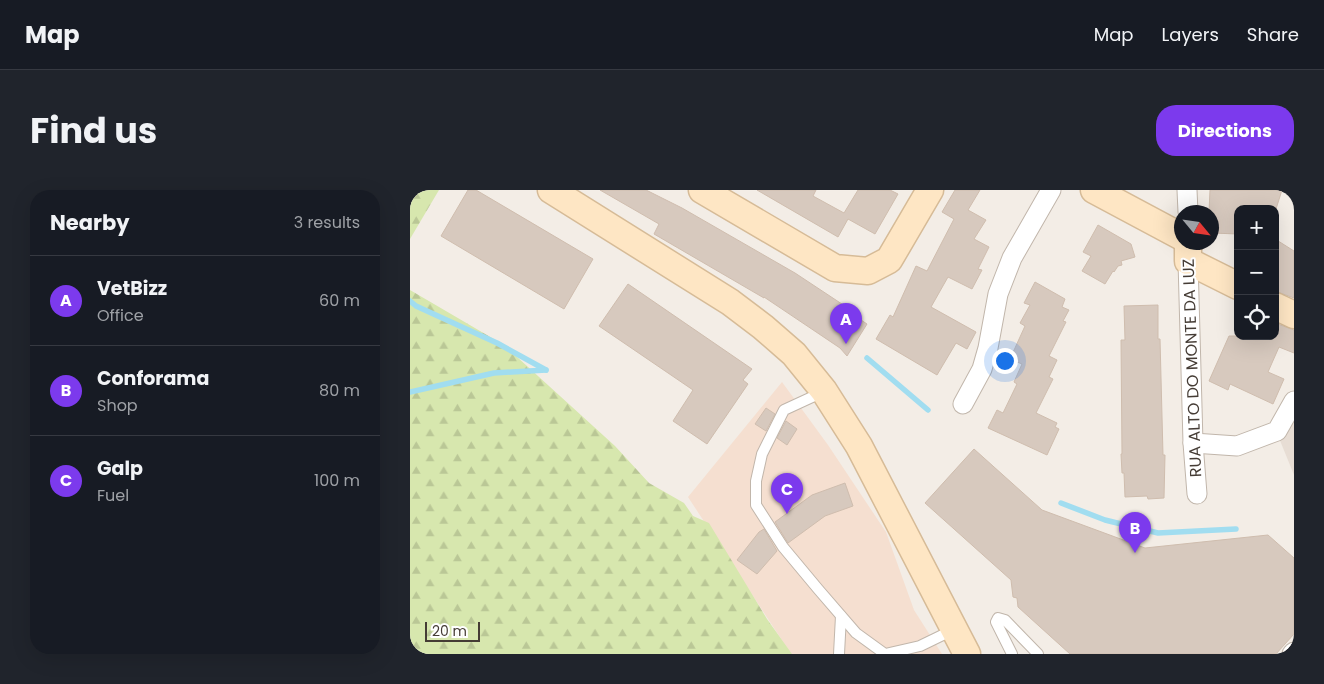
<!DOCTYPE html>
<html lang="en">
<head>
<meta charset="utf-8">
<style>
	body { margin:0; font-family:Poppins,sans-serif; background:#20242c; color:#f1f3f6 }
	.controls { position:absolute; right:15px; top:15px; display:grid; overflow:hidden; border-radius:10px; box-shadow:0 5px 20px #0002 }
	.controls button { width:45px; height:45px; display:grid; place-items:center; padding:0; border:0; border-bottom:1px solid #363941; background:#171b24; color:#f1f3f6; font:25px sans-serif }
	.compass { position:absolute; left:764px; top:15px; width:45px; height:45px; border-radius:50%; background:#171b24; box-shadow:0 5px 20px #0002; rotate:119deg }
	.scale { position:absolute; left:15px; bottom:12px; width:55px; box-sizing:border-box; padding-left:5px; border:2px solid #453c35; border-top:0; font-size:14px; line-height:18px; white-space:nowrap; color:#453c35; -webkit-text-stroke:4px #fff; paint-order:stroke }
	.you { position:absolute; left:594px; top:170px; width:18px; height:18px; margin:-12px; border:4px solid #fff; border-radius:50%; background:#1a73e8; box-shadow:0 0 0 8px #1a73e833 }
	.badge { display:grid; place-items:center; width:32px; height:32px; border-radius:50%; background:#7c3aed; color:#fff; font-size:16px; font-weight:700 }
	.pin { position:absolute; translate:-50% -41px; filter:drop-shadow(0 1px 2px #0008) }
	.pin::after { content:''; position:absolute; top:26px; width:18px; height:15px; background:inherit; clip-path:polygon(0 0,100% 0,50% 100%) }
	.list { margin:0; padding:0; list-style:none }
	h2 { display:flex; justify-content:space-between; align-items:center; height:65px; margin:0; padding:0 20px; font-size:21px }
	h2 small { font-size:16px; font-weight:400; color:#9ea1a6 }
	.list li { display:grid; grid-template-columns:32px 1fr auto; gap:15px; align-items:center; box-sizing:border-box; height:90px; padding:0 20px; border-top:1px solid #363941 }
	.list b { display:block; font-size:19px; white-space:nowrap }
	.list p { margin:0; font-size:16px; white-space:nowrap; color:#9ea1a6 }
	.list em { font-size:16px; font-style:normal; color:#9ea1a6 }
	.icon { flex:none; width:28px; height:28px; fill:none; stroke:currentColor; stroke-width:2; stroke-linecap:round; stroke-linejoin:round }
	.map { position:relative; flex:none; width:884px; height:464px; overflow:hidden; border-radius:20px }
	header { display:flex; align-items:center; gap:30px; box-sizing:border-box; height:70px; padding:0 25px; background:#171b24; border-bottom:1px solid #363941 }
	header strong { font-size:24px }
	nav { display:flex; gap:28px; margin-inline-start:auto; font-size:18px }
	.intro { display:flex; align-items:center; justify-content:space-between; box-sizing:border-box; height:120px; padding:0 30px }
	h1 { margin:0; font-size:35px }
	.button { padding:12px 22px; border-radius:20px; background:#7c3aed; color:#fff; font-size:18px; font-weight:700 }
	main { display:flex; gap:30px; padding:0 30px }
	aside { flex:1; background:#171b24; border-radius:20px; box-shadow:0 5px 20px #0002 }
	.map>svg:first-child { display:block }
	.residential { fill:#e7ddd4 }
	.commercial { fill:#f5dfd0 }
	.forest { fill:url(#forest-firs) }
	.lines { fill:none; stroke-linecap:round; stroke-linejoin:round }
	.stream { stroke:#a1ddf0; stroke-width:5.5 }
	.building { fill:#d7c9be; stroke:#cfbdae }
	.lane-casing { stroke:#c1b6ab; stroke-width:12 }
	.street-casing { stroke:#c1b6ab; stroke-width:21 }
	.secondary-casing { stroke:#d6bb97; stroke-width:29 }
	.lane { stroke:#fff; stroke-width:10 }
	.street { stroke:#fff; stroke-width:19 }
	.secondary { stroke:#fee6c4; stroke-width:26 }
	.labels { text-anchor:middle; dominant-baseline:central; stroke-width:4; stroke-linejoin:round; paint-order:stroke }
	.street-label { font-size:16px; fill:#453c35; stroke:#fff }
</style>
</head>
<body>
<header>
<strong>Map</strong>
<nav><a>Map</a><a>Layers</a><a>Share</a></nav>
</header>
<div class="intro"><h1>Find us</h1><a class="button">Directions</a></div>
<main>
<aside>
<h2>Nearby<small>3 results</small></h2>
<ul class="list">
<li><span class="badge">A</span><div><b>VetBizz</b><p>Office</p></div><em>60 m</em></li>
<li><span class="badge">B</span><div><b>Conforama</b><p>Shop</p></div><em>80 m</em></li>
<li><span class="badge">C</span><div><b>Galp</b><p>Fuel</p></div><em>100 m</em></li>
</ul>
</aside>
<div class="map">
<svg width="884" height="464" viewBox="0 0 884 464">
	<defs>
		<pattern id="forest-firs" width="22" height="20" patternUnits="userSpaceOnUse" patternTransform="scale(1.25)"><rect width="22" height="20" fill="#d7e7ae"/><path d="M5 1l3.5 6h-7zM16 11l3.5 6h-7z" fill="#bac796"/></pattern>
	</defs>
	<rect width="100%" height="100%" fill="#f3ede6"/>
	<polygon class="residential" points="884,212 884,285 869,248"/>
	<polygon class="commercial" points="372,192 418,255 476,342 504,420 532,464 381,464 278,307"/>
	<g class="forest">
		<polygon points="0,0 29,0 0,49"/>
		<polygon points="0,100 94,155 205,256 239,293 274,313 283,326 299,333 357,429 382,464 0,464"/>
	</g>
	<g class="lines">
		<g class="stream">
			<polyline points="0,111 6,116 87,153 136,180"/>
			<polyline points="457,168 518,220"/>
			<polyline points="0,202 84,183 136,180"/>
			<polyline points="651,313 695,330 748,343 826,339"/>
		</g>
	</g>
	<g class="building">
		<polygon points="58,0 66,0 183,69 154,119 31,46"/>
		<polygon points="190,0 236,0 272,18 385,83 444,122 442,124 457,134 437,166 430,158 354,107 354,108 244,44 249,34"/>
		<polygon points="347,0 406,0 403,6 434,23 448,0 480,0 488,4 465,44 438,29 428,47"/>
		<polygon points="545,0 570,0 558,20 576,30 564,49 579,57 568,79 572,80 562,99 538,87 521,117 566,142 557,159 546,153 527,185 466,149 480,125 483,127 506,76 517,81 544,29 532,22"/>
		<polygon points="800,0 872,0 866,19 828,19 828,44 802,43 802,22 799,22"/>
		<polygon points="688,35 721,54 725,67 711,71 712,75 708,76 704,82 703,81 695,94 672,81 681,66 673,62"/>
		<polygon points="865,49 884,61 884,108 865,101"/>
		<polygon points="625,92 655,109 652,117 659,120 653,131 656,132 639,166 647,170 639,187 643,189 626,223 647,233 645,237 649,239 637,265 578,238 587,220 593,223 607,194 604,192 612,174 600,169 615,136 610,133 620,115 614,113"/>
		<polygon points="218,94 342,179 333,190 338,194 297,254 263,231 283,200 189,136"/>
		<polygon points="748,115 748,149 750,149 753,265 755,265 754,308 738,309 737,306 715,307 714,283 712,283 711,264 712,264 711,150 715,150 714,116"/>
		<polygon points="865,133 884,140 884,163 869,157 858,182 874,189 863,214 820,194 818,200 799,191 819,146 865,146"/>
		<polygon points="356,218 365,224 356,241 345,234"/>
		<polygon points="376,231 387,239 377,255 367,248"/>
		<polygon points="564,259 632,320 735,358 858,345 884,368 884,444 866,464 660,464 608,417 607,408 603,407 601,390 515,313"/>
		<polygon points="435,293 443,316 415,326 378,353 365,332 402,305"/>
		<polygon points="354,339 367,361 347,384 327,370 349,342"/>
	</g>
	<g class="lines">
		<g class="lane-casing">
			<g id="lane">
				<polyline points="413,202 374,220 352,264 346,291 346,315 373,357 408,399 446,443 475,464 510,456 543,440"/>
				<polyline points="429,464 431,426"/>
				<polyline points="602,464 586,432 588,428 595,430 628,464"/>
			</g>
		</g>
		<g class="street-casing">
			<g id="street">
				<polyline points="777,0 778,22"/>
				<polyline points="778,71 783,253 787,304"/>
				<polyline points="553,214 572,179 578,158 588,104 602,68 641,0"/>
				<polyline points="783,253 827,256 867,241 884,211"/>
				<polyline points="882,464 884,462"/>
			</g>
		</g>
		<g class="secondary-casing">
			<g id="secondary">
				<polyline points="141,0 320,112 353,137 384,164 414,201 449,256 557,464"/>
				<polyline points="292,0 425,78 458,81 479,70 520,0"/>
				<polyline points="684,0 772,47"/>
				<polyline points="778,52 778,71 828,96"/>
				<polyline points="865,116 884,125"/>
			</g>
		</g>
		<use href="#lane" class="lane"/>
		<use href="#street" class="street"/>
		<use href="#secondary" class="secondary"/>
	</g>
	<g class="labels">
		<g class="street-label">
			<text transform="translate(782 178) rotate(-92)">RUA ALTO DO MONTE DA LUZ</text>
		</g>
	</g>
</svg>
<div class="controls">
<button>+</button>
<button>−</button>
<button><svg class="icon" aria-label="locate" viewBox="0 0 24 24"><circle cx="12" cy="12" r="6"/><path d="M12 2v4M12 18v4M2 12h4M18 12h4"/></svg></button>
</div>
<svg class="compass" viewBox="-18 -18 36 36"><path d="M0-13l5 13h-10z" fill="#e53935"/><path d="M0 13l5-13h-10z" fill="#9ea1a6"/></svg>
<div class="scale">20 m</div>
<div class="you"></div>
<div class="pin badge" style="left:436px;top:154px">A</div>
<div class="pin badge" style="left:725px;top:363px">B</div>
<div class="pin badge" style="left:377px;top:324px">C</div>
</div>
</main>
</body>
</html>
